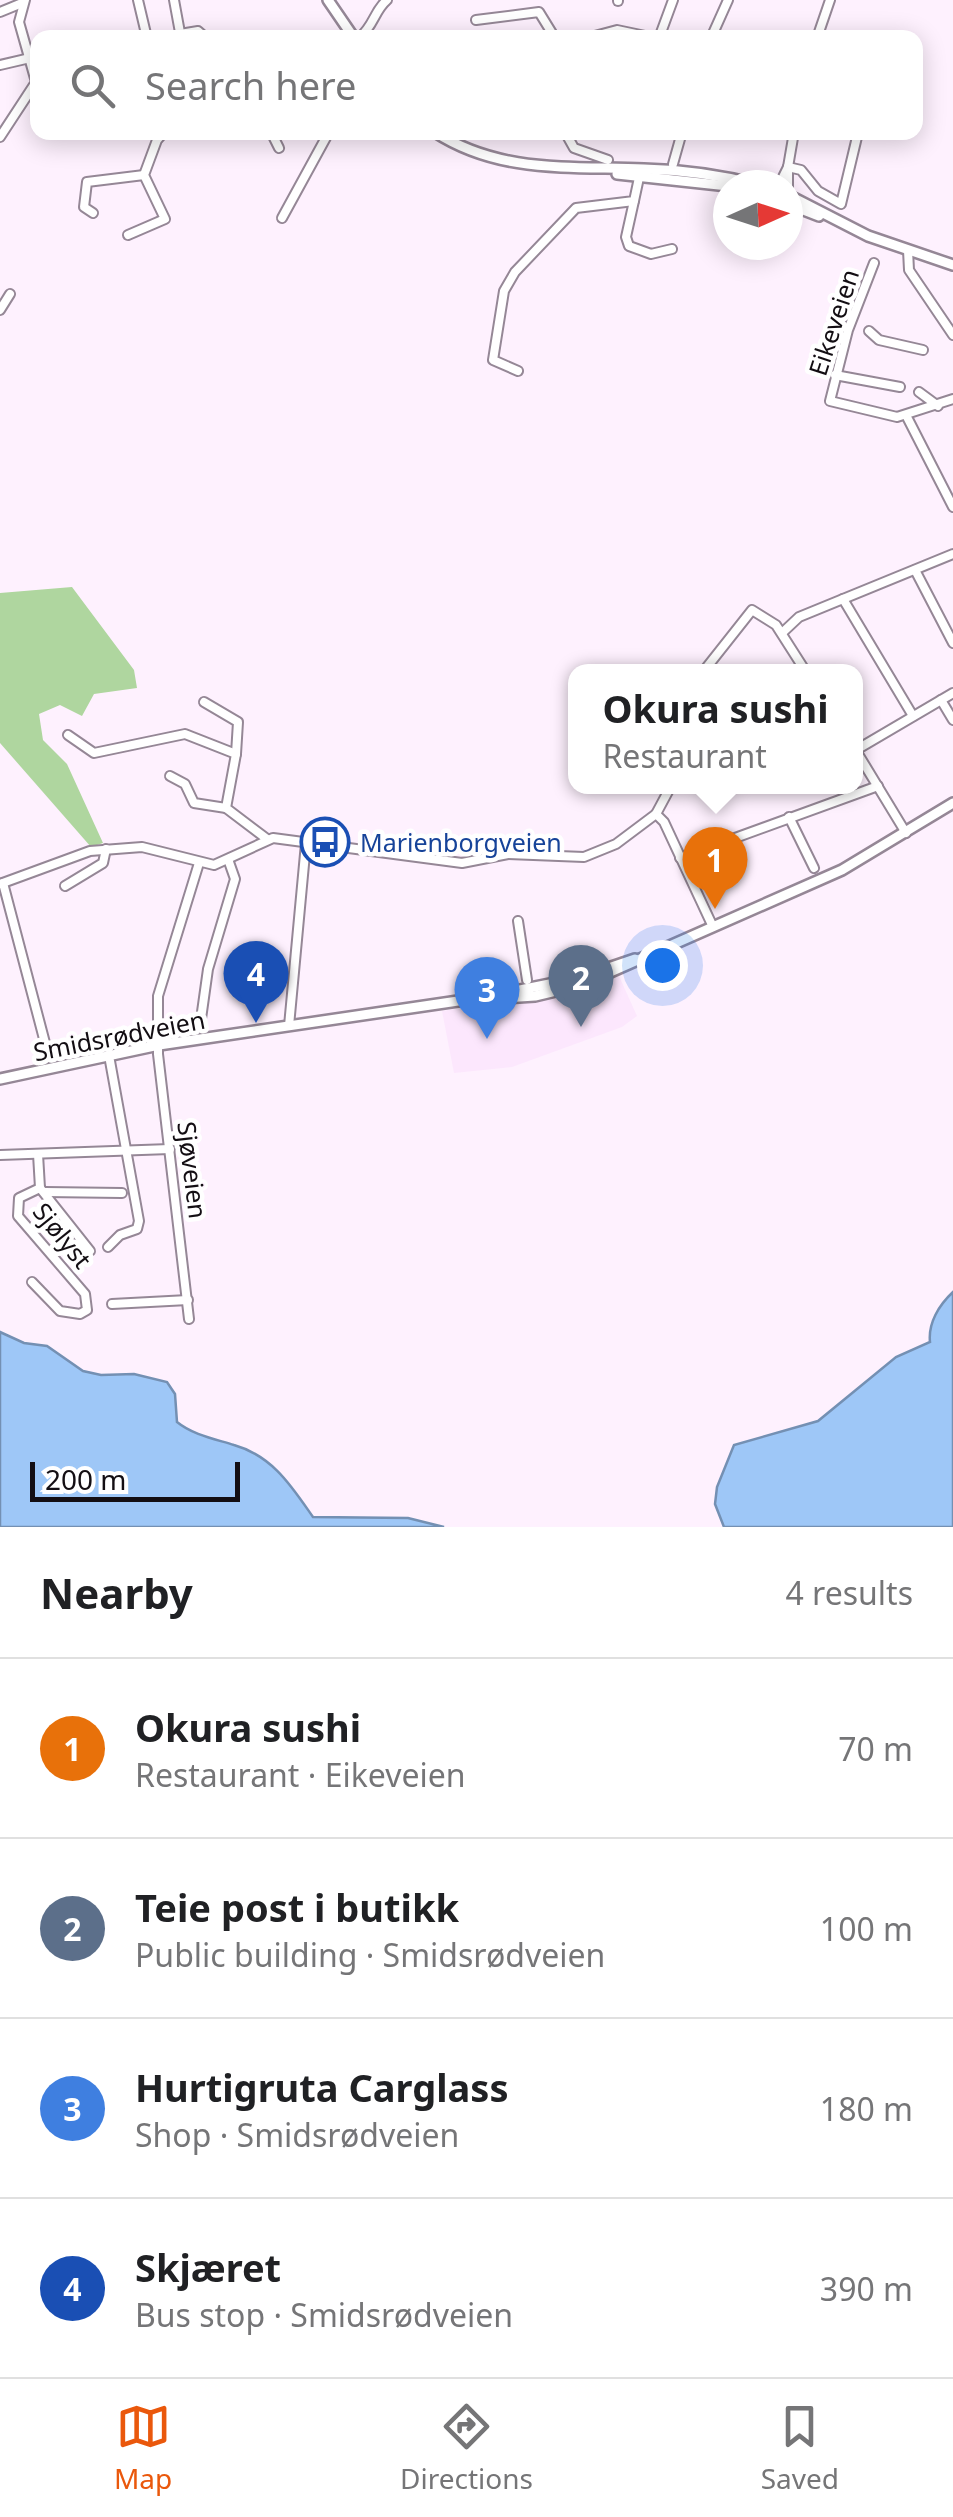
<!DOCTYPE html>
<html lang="en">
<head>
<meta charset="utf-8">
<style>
	body { margin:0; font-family:"Noto Sans",sans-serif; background:#f6f6f6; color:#202124 }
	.compass { position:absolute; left:713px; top:170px; width:90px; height:90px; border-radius:50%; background:#fff; box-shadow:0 5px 25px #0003; rotate:87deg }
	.scale { position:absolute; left:30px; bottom:25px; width:210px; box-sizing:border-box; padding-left:10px; border:5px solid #130e13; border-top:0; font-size:28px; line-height:35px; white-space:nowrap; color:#130e13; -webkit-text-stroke:8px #fff; paint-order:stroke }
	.you { position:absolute; left:662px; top:965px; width:35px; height:35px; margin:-25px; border:8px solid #fff; border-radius:50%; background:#1a73e8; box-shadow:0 0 0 15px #1a73e833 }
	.badge { display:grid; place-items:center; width:65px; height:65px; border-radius:50%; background:#ea580c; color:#fff; font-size:32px; font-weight:700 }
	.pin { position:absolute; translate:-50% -82px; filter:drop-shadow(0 2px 5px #0008) }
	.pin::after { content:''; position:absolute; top:52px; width:35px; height:30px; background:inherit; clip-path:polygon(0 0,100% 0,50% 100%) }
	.popup { position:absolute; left:568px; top:664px; width:295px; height:130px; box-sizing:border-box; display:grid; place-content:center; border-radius:20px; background:#fff; filter:drop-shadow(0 2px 8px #0005); font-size:32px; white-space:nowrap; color:#757577 }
	.popup b { font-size:38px; color:#202124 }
	.popup::after { content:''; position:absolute; left:50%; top:100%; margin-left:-20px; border:20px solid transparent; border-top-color:#fff }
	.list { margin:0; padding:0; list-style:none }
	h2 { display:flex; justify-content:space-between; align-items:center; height:130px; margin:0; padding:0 40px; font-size:42px }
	h2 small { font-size:32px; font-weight:400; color:#757577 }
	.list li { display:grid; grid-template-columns:65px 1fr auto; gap:30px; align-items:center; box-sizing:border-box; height:180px; padding:0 40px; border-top:2px solid #e0e0e0 }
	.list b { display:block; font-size:38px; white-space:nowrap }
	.list p { margin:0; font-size:32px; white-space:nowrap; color:#757577 }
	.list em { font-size:32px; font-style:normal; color:#757577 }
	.icon { flex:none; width:55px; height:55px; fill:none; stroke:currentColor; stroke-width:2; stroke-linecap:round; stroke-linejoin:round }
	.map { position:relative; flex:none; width:953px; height:1527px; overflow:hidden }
	.search { position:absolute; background:#fff; box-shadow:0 5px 25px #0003; left:30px; right:30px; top:30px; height:110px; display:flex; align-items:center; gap:25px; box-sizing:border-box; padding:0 35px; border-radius:20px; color:#757577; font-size:38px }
	.sheet { height:850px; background:#fff }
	nav { display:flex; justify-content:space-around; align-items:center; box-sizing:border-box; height:140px; border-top:2px solid #e0e0e0; background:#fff; font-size:28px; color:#757577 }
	nav a { display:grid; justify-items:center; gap:5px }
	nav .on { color:#ea580c }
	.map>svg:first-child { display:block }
	.built { fill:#fce7fd }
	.green { fill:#afd69f }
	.water { fill:#9ec7f7; stroke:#7490b3; stroke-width:2.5 }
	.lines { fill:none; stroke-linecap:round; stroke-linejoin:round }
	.minor-casing { stroke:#958796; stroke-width:12 }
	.major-casing { stroke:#958796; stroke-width:14 }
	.minor { stroke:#fff; stroke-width:8 }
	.major { stroke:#fff; stroke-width:9 }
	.labels { text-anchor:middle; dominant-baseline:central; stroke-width:9; stroke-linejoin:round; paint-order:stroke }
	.street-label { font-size:25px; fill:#130e13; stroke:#fff }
	.transit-label { font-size:25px; fill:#164399; stroke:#fff; text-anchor:start }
</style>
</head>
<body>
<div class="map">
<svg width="953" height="1527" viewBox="0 0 953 1527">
	<rect width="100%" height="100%" fill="#fef1fe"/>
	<polygon class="built" points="619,976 637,1016 622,1027 512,1067 454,1073 442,1011 563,994"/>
	<polygon class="green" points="72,587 134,670 137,688 94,694 82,716 60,705 39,714 43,740 67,764 103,843 91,847 0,743 0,593"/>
	<g class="water">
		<path d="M953,1292V1527H724L715,1504L717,1487L734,1445L818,1421L896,1357L930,1342C928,1323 939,1305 953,1292Z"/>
		<path d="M0,1332L24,1343L47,1346L83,1371L101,1375L134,1374L167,1382L175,1394L177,1422C193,1435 215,1439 234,1445C273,1456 292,1487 313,1517L408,1518L444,1527H0Z"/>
	</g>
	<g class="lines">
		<g class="minor-casing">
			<g id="minor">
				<polyline points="138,0 147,38"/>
				<polyline points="174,0 181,38"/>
				<polyline points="618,1 618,0"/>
				<polyline points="0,12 22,3"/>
				<polyline points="476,20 539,12 555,38"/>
				<polyline points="180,34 198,31 206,38"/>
				<path d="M359,38C374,26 374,11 387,0"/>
				<polyline points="587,38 617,30 655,38"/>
				<polyline points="659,38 673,0"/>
				<polyline points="711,38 728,0"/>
				<polyline points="817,38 830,0"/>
				<polyline points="0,65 30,58"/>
				<polyline points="271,132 279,148"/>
				<polyline points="565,132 574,148 608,160"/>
				<polyline points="0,137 36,82 19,22 25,0"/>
				<polyline points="673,164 682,132"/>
				<polyline points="788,167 801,170 818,191 841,204 857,137"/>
				<polyline points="779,185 788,167 794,132"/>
				<polyline points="788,191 788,167"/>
				<polyline points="634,201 626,237 629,246 651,254 672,249"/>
				<polyline points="93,213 84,207 87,182 144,175"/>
				<polyline points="282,218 329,132"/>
				<polyline points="128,235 165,219 144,175 157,140 164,132"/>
				<polyline points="908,250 909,270 953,335"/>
				<polyline points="874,263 848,330 830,401 897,417 953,399"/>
				<polyline points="0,310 10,294"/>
				<polyline points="869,331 879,340 923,350"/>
				<polyline points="518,371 493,360 504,291 515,272 576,208 634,201 640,173"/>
				<polyline points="835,375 900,387"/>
				<polyline points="919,392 938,406"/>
				<polyline points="907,417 953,507"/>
				<polyline points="915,570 953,643"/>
				<polyline points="843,599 913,716"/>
				<polyline points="782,633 799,617 953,554"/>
				<polyline points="703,672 752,610 776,625 806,672"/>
				<polyline points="941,700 953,720"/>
				<polyline points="204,702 238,722 236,754"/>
				<polyline points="68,735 94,753 185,734 236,754 226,808 267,839"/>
				<polyline points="855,749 906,833"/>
				<polyline points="856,750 953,693"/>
				<polyline points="170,776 185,784 194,803 226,808"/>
				<polyline points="671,786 656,814 664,822 713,927"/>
				<polyline points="789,817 814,868"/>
				<polyline points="680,858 878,786"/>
				<polyline points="3,883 49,1058"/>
				<polyline points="0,884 90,851 142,847 214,865 273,838 462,863 508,854 584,857 616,844 656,814"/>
				<polyline points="65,886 103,863 106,849"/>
				<polyline points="518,921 527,980"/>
				<polyline points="201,1019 208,969 235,879 229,862"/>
				<polyline points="289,1026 306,843"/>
				<polyline points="0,1155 170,1149"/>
				<polyline points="40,1188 90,1251"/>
				<polyline points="45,1192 122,1193"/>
				<polyline points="108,1247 120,1235 137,1229 139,1221 110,1061"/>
				<polyline points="32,1282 60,1311 80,1314 87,1310 85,1294 18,1216 19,1198 40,1188 38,1154"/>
				<polyline points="112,1304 188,1300"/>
				<polyline points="189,1319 158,1054 158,996 199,863"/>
			</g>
		</g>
		<g class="major-casing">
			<g id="major">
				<polyline points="328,0 354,38"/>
				<path d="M435,132C500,174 571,166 644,169C683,170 721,175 759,185"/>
				<polyline points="617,174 728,186"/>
				<polyline points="788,195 868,236 953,265"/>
				<polyline points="788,204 819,216"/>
				<polyline points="500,994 579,978 635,959"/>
				<polyline points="0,1079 159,1045 458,1001 535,996 581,985 842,870 953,803"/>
			</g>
		</g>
		<use href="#minor" class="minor"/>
		<use href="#major" class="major"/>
	</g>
	<defs>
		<g id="bus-ring" transform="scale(2.5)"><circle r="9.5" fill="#fff" stroke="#1a4fb4" stroke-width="1.5"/><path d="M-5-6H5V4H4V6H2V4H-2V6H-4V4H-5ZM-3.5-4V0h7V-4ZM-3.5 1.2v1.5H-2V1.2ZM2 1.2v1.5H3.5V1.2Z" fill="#1a4fb4"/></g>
	</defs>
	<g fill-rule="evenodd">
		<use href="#bus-ring" x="325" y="842"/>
	</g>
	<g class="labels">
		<g class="street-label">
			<text transform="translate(833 322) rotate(-72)">Eikeveien</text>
			<text transform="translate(119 1035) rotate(-11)">Smidsrødveien</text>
			<text transform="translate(193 1170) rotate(83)">Sjøveien</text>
			<text transform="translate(63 1235) rotate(51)">Sjølyst</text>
		</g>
		<g class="transit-label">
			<text x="360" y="842">Marienborgveien</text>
		</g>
	</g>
</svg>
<svg class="compass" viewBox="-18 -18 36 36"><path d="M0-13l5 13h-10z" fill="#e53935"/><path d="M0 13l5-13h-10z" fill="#757577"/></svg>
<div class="scale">200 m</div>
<div class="you"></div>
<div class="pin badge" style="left:715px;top:909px;background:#e8710a">1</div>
<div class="popup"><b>Okura sushi</b>Restaurant</div>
<div class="pin badge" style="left:581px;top:1027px;background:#5c6f8a">2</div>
<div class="pin badge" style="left:487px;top:1039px;background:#3f7fe0">3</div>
<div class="pin badge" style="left:256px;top:1023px;background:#1a4fb4">4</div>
<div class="search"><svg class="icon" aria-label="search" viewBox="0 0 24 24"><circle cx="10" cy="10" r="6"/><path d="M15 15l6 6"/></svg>Search here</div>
</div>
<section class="sheet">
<h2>Nearby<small>4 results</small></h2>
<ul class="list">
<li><span class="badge" style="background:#e8710a">1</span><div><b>Okura sushi</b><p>Restaurant · Eikeveien</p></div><em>70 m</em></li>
<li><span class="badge" style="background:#5c6f8a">2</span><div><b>Teie post i butikk</b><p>Public building · Smidsrødveien</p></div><em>100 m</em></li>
<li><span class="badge" style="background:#3f7fe0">3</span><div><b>Hurtigruta Carglass</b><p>Shop · Smidsrødveien</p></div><em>180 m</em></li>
<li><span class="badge" style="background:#1a4fb4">4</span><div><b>Skjæret</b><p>Bus stop · Smidsrødveien</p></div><em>390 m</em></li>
</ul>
</section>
<nav>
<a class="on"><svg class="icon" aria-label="map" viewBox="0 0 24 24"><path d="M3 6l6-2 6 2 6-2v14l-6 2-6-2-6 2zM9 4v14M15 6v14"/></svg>Map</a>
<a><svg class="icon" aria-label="directions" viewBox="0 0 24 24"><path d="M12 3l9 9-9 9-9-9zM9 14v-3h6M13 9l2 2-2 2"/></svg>Directions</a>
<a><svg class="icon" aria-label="saved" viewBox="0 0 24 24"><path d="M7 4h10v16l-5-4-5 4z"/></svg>Saved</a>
</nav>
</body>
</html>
